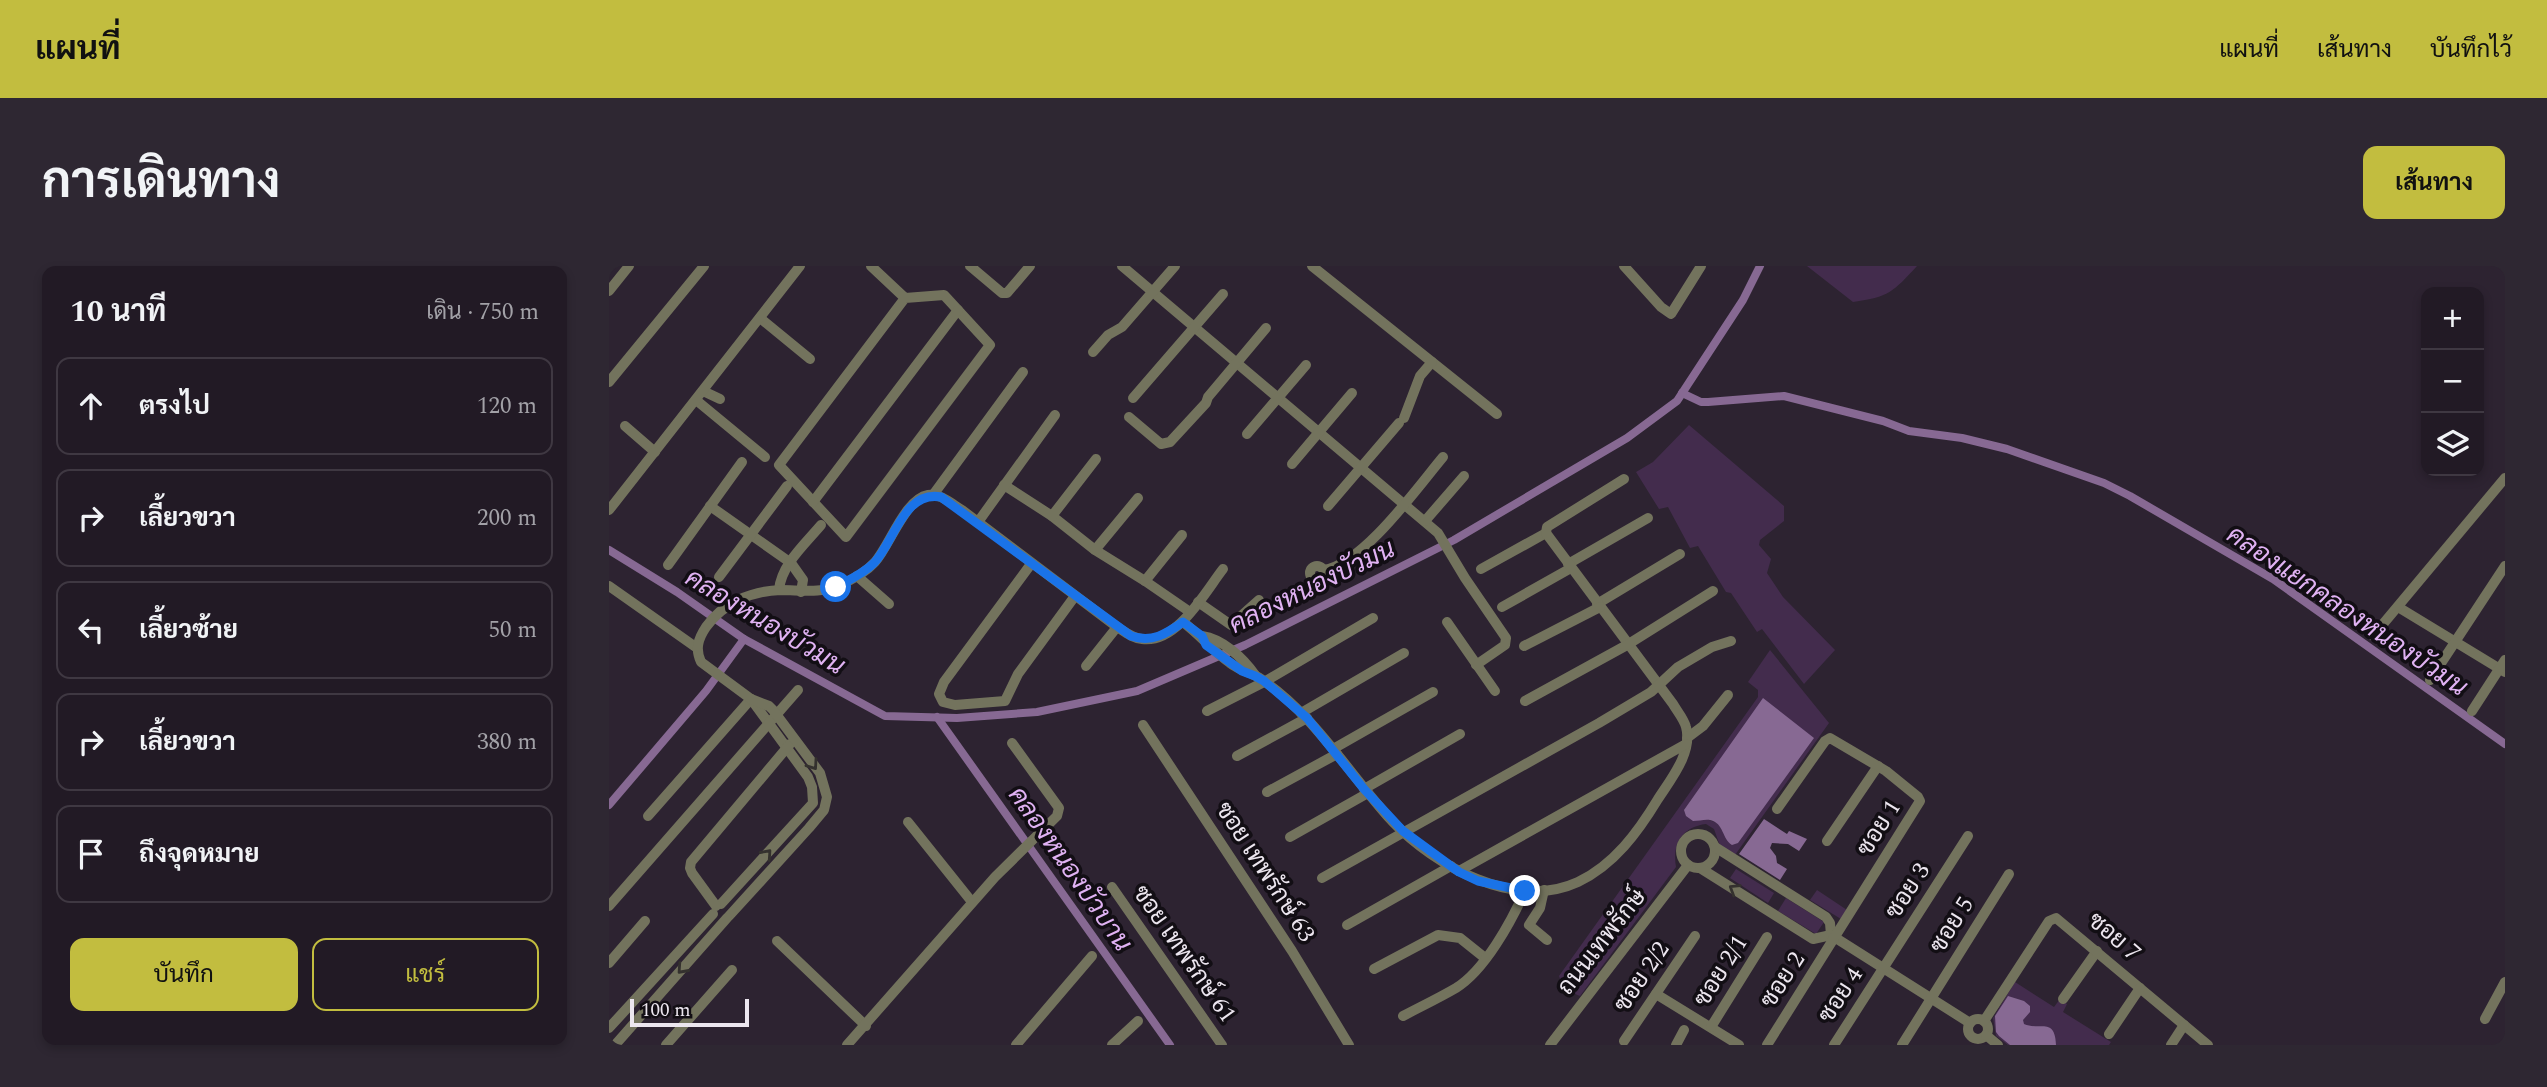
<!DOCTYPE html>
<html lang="th">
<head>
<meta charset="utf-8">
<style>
	body { margin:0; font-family:Spectral,Sarabun,serif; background:#2e2732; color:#f1f3f6 }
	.controls { position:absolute; right:21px; top:21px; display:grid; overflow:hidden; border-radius:14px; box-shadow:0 4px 10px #0003 }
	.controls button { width:63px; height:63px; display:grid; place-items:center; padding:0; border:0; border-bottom:2px solid #3f3842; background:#221a25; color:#f1f3f6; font:35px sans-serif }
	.scale { position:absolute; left:21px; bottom:18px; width:119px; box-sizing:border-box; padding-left:7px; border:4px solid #ece6ef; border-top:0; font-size:19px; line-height:24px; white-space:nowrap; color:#ece6ef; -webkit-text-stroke:5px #120e14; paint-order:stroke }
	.stop { position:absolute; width:21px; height:21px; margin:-16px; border:5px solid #1a73e8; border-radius:50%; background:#fff }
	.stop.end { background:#1a73e8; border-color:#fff; box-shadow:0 2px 7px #0008 }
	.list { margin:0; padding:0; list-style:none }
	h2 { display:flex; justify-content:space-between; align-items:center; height:91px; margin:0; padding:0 28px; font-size:30px }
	h2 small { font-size:23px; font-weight:400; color:#a2a1a7 }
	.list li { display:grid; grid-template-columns:46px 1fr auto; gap:21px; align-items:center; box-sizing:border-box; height:98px; margin:0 14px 14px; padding:0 14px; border:2px solid #3f3842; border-radius:14px }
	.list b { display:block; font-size:26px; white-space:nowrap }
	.list em { font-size:23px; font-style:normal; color:#a2a1a7 }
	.actions { display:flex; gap:14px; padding:21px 28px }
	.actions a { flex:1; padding:16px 0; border:2px solid #c2bd3f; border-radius:14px; text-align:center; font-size:24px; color:#c2bd3f }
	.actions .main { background:#c2bd3f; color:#111 }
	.icon { flex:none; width:38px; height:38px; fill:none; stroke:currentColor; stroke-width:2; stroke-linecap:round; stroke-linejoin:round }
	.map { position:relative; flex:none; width:1896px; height:779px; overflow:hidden; border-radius:14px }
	header { display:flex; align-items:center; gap:42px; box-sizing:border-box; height:98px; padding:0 35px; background:#c2bd3f; color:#111 }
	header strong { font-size:33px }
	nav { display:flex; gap:38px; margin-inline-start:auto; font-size:24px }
	.intro { display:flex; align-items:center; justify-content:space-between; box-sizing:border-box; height:168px; padding:0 42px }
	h1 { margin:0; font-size:49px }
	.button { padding:18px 32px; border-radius:14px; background:#c2bd3f; color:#111; font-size:24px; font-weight:700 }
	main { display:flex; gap:42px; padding:0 42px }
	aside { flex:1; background:#221a25; border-radius:14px; box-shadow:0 4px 10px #0003 }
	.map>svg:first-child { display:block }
	.green { fill:#432c4d; fill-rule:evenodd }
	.water { fill:#876993 }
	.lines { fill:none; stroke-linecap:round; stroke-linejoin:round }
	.canal { stroke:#876993; stroke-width:8 }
	.minor { stroke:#73735d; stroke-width:10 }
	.oneway { stroke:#34312e }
	.route { stroke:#1a73e8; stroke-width:9 }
	.labels { text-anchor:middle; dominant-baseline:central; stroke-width:7; stroke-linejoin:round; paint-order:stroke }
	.street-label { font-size:24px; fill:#ece6ef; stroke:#120e14 }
	.water-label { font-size:26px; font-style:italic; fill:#e0b2f3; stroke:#120e14 }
</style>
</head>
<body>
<header>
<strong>แผนที่</strong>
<nav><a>แผนที่</a><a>เส้นทาง</a><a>บันทึกไว้</a></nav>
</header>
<div class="intro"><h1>การเดินทาง</h1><a class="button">เส้นทาง</a></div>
<main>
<aside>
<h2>10 นาที<small>เดิน · 750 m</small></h2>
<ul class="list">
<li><svg class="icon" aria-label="ahead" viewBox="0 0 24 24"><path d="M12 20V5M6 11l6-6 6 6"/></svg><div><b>ตรงไป</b></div><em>120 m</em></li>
<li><svg class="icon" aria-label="right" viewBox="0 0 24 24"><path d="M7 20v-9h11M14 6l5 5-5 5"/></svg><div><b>เลี้ยวขวา</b></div><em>200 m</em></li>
<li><svg class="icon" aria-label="left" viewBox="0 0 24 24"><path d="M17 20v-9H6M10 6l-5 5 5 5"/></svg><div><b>เลี้ยวซ้าย</b></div><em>50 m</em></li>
<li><svg class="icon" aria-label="right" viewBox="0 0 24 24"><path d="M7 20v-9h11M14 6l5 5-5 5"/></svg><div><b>เลี้ยวขวา</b></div><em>380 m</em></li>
<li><svg class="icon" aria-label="arrive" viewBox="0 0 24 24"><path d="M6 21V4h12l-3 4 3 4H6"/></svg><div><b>ถึงจุดหมาย</b></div></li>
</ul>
<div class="actions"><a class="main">บันทึก</a><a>แชร์</a></div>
</aside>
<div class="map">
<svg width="1896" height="779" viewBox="0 0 1896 779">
	<rect width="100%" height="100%" fill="#2d2331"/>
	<g class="green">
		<path d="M1198,0H1308C1284,26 1280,31 1244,36Z"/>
		<polygon points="1080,159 1175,240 1175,255 1151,274 1150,279 1162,293 1158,307 1174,331 1226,384 1195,418 1153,363 1148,366 1122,327 1117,326 1089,280 1081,282 1059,241 1050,243 1027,206 1044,196"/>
		<path d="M1161,384L1220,457L1126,589L1111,580L1105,563L1097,558C1073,561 1063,578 1067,601L971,730C963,727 952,719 950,710L1149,431V424L1139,416ZM1204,473L1114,565L1108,557L1098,553Z"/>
		<polygon points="1127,603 1165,627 1159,637 1121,612"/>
		<polygon points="1208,624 1238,644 1232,653 1201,634"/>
		<polygon points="1177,632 1215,656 1207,668 1169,645"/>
		<polygon points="1406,716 1445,741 1451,733 1458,738 1454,746 1502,776 1500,779 1399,779 1387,770 1384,752"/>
	</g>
	<g class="water">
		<path d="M1154,432L1205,472L1129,577L1123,579C1113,573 1115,557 1101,554C1096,553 1090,555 1084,555L1077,550L1075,544Z"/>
		<polygon points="1155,553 1178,568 1180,565 1198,573 1190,585 1179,578 1163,577 1161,582 1167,590 1168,597 1178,603 1171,614 1130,588"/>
		<path d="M1399,730L1415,735L1421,740V746L1414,754L1415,758C1431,765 1446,751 1447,779H1401L1390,770L1387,766L1386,750Z"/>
	</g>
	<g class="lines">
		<g class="canal">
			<polyline points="1073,127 1092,136 1099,136 1175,130 1274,155 1300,165 1353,172 1398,183 1495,217 1521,230 1664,313 1896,478"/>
			<polyline points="0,284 68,326 135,373 276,450 348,452 428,446 528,425 636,379 845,274 1018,172 1068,135 1134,34 1151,0"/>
			<polyline points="328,451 561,779"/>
			<polyline points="0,539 97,425 135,373"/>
		</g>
		<g class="minor">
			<polyline points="262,0 296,32 335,29 381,79 237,271 170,199 296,32"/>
			<polyline points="361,0 393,27 398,27 421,0"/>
			<polyline points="513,0 829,267 856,312 897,372 896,379 867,399"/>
			<polyline points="703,0 888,148"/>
			<polyline points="1015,0 1052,41 1062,48 1092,0"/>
			<polyline points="0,25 20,0"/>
			<polyline points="151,52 201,93"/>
			<polyline points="484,86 499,69 513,61 566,0"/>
			<polyline points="0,116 95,0"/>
			<polyline points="94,125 111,133"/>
			<polyline points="524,132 614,28"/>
			<polyline points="87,134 156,191"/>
			<polyline points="520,151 552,178 561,176 597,137 599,131 657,62"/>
			<polyline points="795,152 811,110 823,96"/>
			<polyline points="16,160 46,186"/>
			<polyline points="638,168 697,99"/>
			<polyline points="683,198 743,127"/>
			<polyline points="395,219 443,250 486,284 536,315 581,346"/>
			<polyline points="324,229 414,106"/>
			<polyline points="204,236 349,44"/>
			<polyline points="101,240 182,297 194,314 192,326"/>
			<polyline points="719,240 790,157"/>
			<polyline points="0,244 191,0"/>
			<polyline points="443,250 487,193"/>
			<polyline points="816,255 855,210"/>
			<polyline points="369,256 446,149"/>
			<polyline points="486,284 529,232"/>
			<polyline points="422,298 335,416 330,428 334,436 346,439 396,435 409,408 466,330"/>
			<polyline points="959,298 1039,252"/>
			<polyline points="59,299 133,196"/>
			<circle cx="708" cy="307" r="7"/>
			<polyline points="872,303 937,267"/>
			<path d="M715,304C754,298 808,222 834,191"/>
			<polyline points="248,310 280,338"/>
			<polyline points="110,311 178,220"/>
			<polyline points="536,315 573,269"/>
			<polyline points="0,320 88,382"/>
			<path d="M170,324C172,299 196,278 212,259"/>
			<polyline points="589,336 622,359 650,334"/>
			<polyline points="988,338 1071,288"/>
			<polyline points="893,341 962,302"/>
			<polyline points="1789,341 1896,406"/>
			<path d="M574,356C591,369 603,384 621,397C630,404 640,406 649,411C666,422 684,438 698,453C728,485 753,522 783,555C826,600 906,645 969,616C1005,599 1029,566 1049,533C1062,513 1084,486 1077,461C1075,453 1068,445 1064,438L937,267L938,261L1015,213"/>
			<polyline points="838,356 886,425"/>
			<path d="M593,370C614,373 634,392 646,409"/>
			<polyline points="1764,370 1896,212"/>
			<polyline points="915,380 991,341"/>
			<polyline points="477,400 508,361"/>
			<polyline points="1821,414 1896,300"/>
			<polyline points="916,435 1018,379 1104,325"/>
			<polyline points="598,445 655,416 764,352"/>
			<polyline points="1863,445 1896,394"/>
			<polyline points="692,447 795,387"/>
			<polyline points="534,459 683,685 740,779"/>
			<polyline points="1078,472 1094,460 1119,429"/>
			<polyline points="724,483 824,426"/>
			<polyline points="628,490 698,452"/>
			<polyline points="755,523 851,468"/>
			<polyline points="658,526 728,488"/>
			<polyline points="39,550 142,433"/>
			<polyline points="299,556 363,636"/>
			<circle cx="1089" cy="585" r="17"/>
			<polyline points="681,571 759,527"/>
			<polyline points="1218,575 1269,500"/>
			<polyline points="1106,581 1217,651 1221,657 1222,669"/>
			<polyline points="1091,602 1204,673 1222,669"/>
			<polyline points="850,605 1077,478"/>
			<polyline points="713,612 990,457 1042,426 1069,401 1103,381 1122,375"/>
			<polyline points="503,621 613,779"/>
			<polyline points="935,624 931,642 920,659 938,674"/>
			<polyline points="112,638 204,537 203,521 199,511 142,433"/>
			<polyline points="0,640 189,424"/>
			<polyline points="107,640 83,607 81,602 82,596 181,478"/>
			<path d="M120,650L200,562L215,544L218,531L211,507L164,444L160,440L142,433L92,396C86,383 89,373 97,361C114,337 142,325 172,324C191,324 212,328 230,319C243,314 257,306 266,296C281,279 296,233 319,229C331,227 343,238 353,244L508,361C516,366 523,372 533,373C568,378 596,326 614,303"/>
			<polyline points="738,659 842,600"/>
			<polyline points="1222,669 1361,757"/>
			<polyline points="168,675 257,760"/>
			<polyline points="0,697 36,655"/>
			<polyline points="765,703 829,669 851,672 876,692"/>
			<polyline points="1047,728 1130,779"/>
			<polyline points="1454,733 1488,685"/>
			<path d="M794,750C811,741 830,732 847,722C876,704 902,656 916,625"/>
			<circle cx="1369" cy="763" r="10"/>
			<polyline points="1876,753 1896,716"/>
			<polyline points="1375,755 1440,655 1447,652 1599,779"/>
			<polyline points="1102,761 1158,671"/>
			<polyline points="0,762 104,648"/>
			<polyline points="1500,768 1531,722"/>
			<polyline points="1377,769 1389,779"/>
			<polyline points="1015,775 1086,670"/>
			<polyline points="6,779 118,652"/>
			<polyline points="57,779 123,704"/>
			<polyline points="238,779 386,611 448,550 450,542 403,477"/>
			<polyline points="407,779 483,690"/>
			<polyline points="503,779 529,755"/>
			<polyline points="941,779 1079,599"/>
			<polyline points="1067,779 1075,764"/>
			<polyline points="1158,779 1311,535 1309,531 1277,505 1221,472 1216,475 1168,543"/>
			<polyline points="1225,779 1359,570"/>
			<polyline points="1293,779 1400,608"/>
			<polyline points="1562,779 1575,759"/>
		</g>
	</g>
	<defs><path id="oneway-chevron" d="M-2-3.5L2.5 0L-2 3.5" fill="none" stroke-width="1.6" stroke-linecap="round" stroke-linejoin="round" transform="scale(1.75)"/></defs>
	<g class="oneway">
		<use href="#oneway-chevron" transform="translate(204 499) rotate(55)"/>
		<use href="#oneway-chevron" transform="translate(158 588) rotate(-48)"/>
		<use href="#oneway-chevron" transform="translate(1125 623) rotate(-148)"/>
		<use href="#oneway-chevron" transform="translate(73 703) rotate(132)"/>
	</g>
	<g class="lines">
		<path class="route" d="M227,321C240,314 254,308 265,297C285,276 295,224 332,231L522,370C543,377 557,368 574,356L593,370L597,379L633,405L646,410L655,415L698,452L755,523L794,565L850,606L869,615L916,625"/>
	</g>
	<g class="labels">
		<g class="street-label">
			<text transform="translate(1270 562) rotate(-58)">ซอย 1</text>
			<text transform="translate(656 606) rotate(57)">ซอย เทพรักษ์ 63</text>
			<text transform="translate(1299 625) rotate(-57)">ซอย 3</text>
			<text transform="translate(1343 659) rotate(-58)">ซอย 5</text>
			<text transform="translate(1505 671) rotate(41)">ซอย 7</text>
			<text transform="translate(993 676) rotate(-52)">ถนนเทพรักษ์</text>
			<text transform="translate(575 688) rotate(55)">ซอย เทพรักษ์ 61</text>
			<text transform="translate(1112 705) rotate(-58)">ซอย 2/1</text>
			<text transform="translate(1033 711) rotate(-56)">ซอย 2/2</text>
			<text transform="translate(1174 714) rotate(-57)">ซอย 2</text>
			<text transform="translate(1232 729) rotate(-57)">ซอย 4</text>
		</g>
		<g class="water-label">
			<text transform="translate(703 321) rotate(-26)">คลองหนองบัวมน</text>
			<text transform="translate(1738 345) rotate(34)">คลองแยกคลองหนองบัวมน</text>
			<text transform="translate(156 356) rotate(31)">คลองหนองบัวมน</text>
			<text transform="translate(461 603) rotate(55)">คลองหนองบัวบาน</text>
		</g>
	</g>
</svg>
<div class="controls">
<button>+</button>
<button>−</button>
<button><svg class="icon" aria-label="layers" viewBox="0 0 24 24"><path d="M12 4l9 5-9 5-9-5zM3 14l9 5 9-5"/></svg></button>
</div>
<div class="scale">100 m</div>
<div class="stop" style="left:227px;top:321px"></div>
<div class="stop end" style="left:916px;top:625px"></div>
</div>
</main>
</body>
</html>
